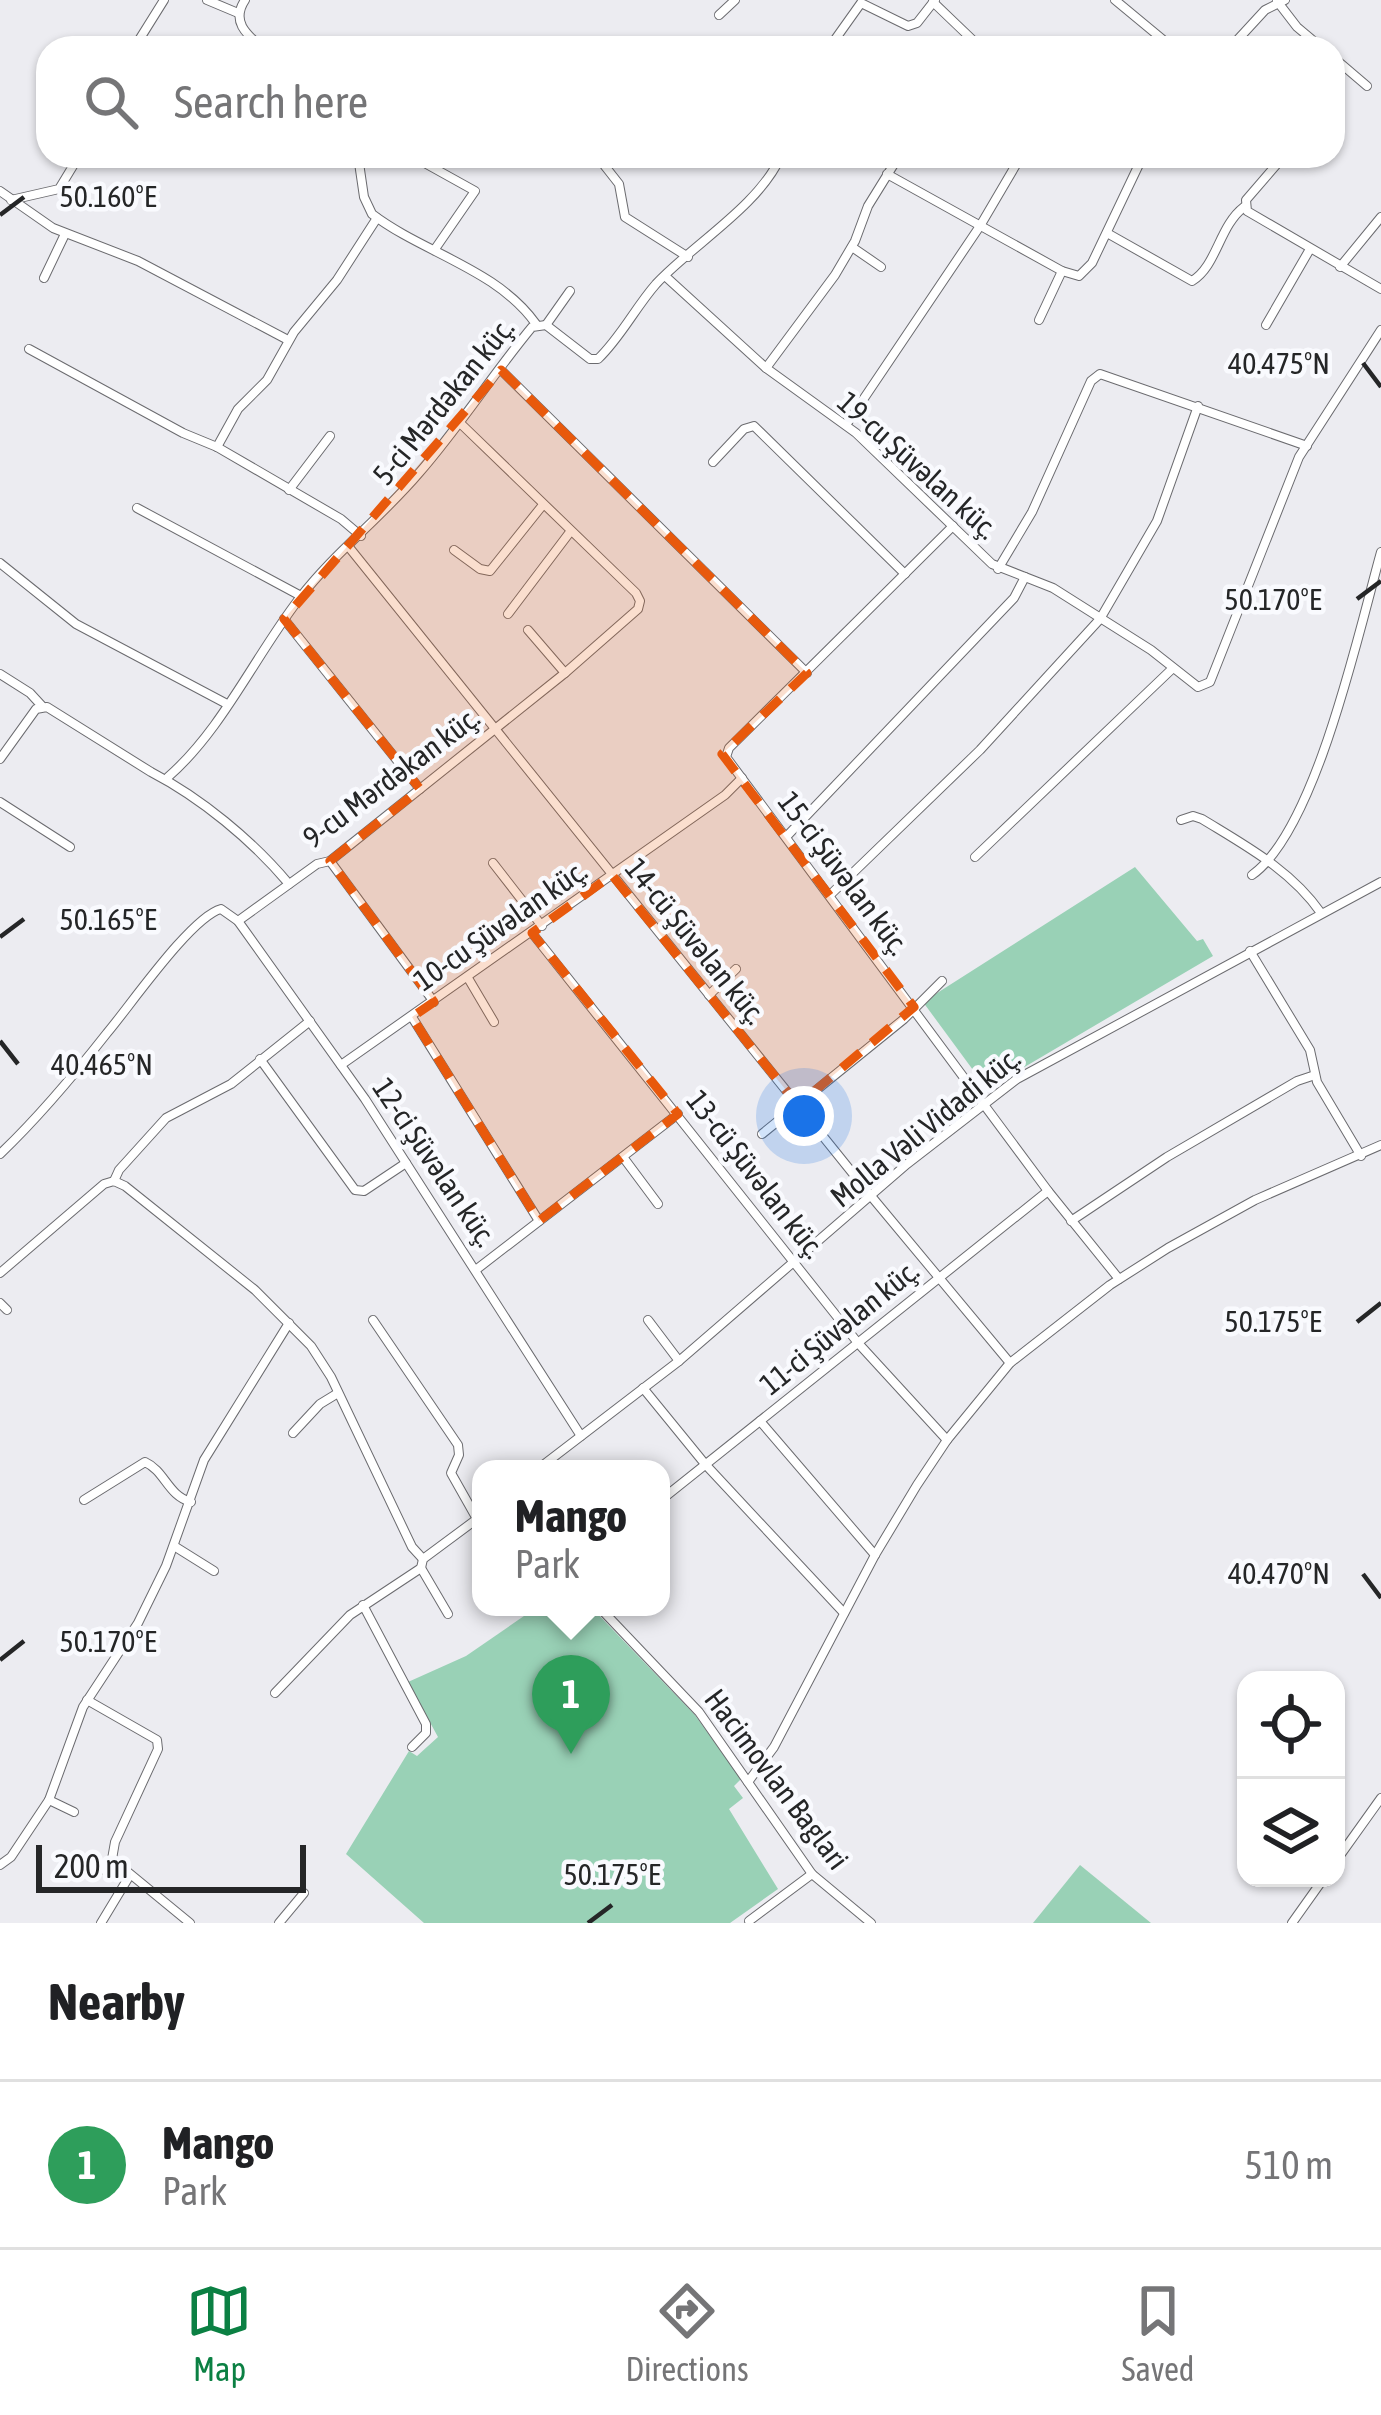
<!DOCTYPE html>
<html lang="en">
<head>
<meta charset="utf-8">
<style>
	body { margin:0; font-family:"Asap Condensed",sans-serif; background:#f2f2f2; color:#202124 }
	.controls { position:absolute; right:36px; bottom:36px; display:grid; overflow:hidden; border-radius:24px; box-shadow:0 3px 9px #0004 }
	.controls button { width:108px; height:108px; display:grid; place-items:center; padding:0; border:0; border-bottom:3px solid #e0e0e0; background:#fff; color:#202124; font:60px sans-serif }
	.scale { position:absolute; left:36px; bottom:30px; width:270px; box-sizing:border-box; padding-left:12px; border:6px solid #252627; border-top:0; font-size:33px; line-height:42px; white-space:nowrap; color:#252627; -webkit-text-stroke:9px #f9fafe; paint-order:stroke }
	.you { position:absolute; left:804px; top:1116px; width:42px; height:42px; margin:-30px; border:9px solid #fff; border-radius:50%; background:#1a73e8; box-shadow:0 0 0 18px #1a73e833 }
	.badge { display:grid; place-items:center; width:78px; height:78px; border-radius:50%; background:#0b8043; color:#fff; font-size:39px; font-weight:700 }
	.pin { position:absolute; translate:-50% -99px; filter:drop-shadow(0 3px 6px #0008) }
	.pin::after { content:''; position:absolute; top:63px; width:42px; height:36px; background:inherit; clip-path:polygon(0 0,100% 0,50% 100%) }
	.popup { position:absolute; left:472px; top:1460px; width:198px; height:156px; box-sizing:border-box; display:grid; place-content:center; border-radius:24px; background:#fff; filter:drop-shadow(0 3px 9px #0005); font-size:39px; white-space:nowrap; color:#757577 }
	.popup b { font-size:45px; color:#202124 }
	.popup::after { content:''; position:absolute; left:50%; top:100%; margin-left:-24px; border:24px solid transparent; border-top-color:#fff }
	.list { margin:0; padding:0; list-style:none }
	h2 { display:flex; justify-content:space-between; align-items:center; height:156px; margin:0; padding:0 48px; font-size:51px }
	h2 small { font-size:39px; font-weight:400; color:#757577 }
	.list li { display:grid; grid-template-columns:78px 1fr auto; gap:36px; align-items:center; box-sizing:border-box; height:168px; padding:0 48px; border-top:3px solid #e0e0e0 }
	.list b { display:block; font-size:45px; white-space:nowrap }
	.list p { margin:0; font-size:39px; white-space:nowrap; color:#757577 }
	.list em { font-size:39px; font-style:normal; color:#757577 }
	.icon { flex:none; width:66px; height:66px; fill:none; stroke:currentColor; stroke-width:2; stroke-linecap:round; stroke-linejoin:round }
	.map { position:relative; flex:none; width:1381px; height:1923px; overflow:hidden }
	.search { position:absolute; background:#fff; box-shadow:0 3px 9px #0004; left:36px; right:36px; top:36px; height:132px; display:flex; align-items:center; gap:30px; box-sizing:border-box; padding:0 42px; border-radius:36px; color:#757577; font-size:45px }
	.sheet { height:324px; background:#fff }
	nav { display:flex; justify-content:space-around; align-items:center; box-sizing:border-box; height:168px; border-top:3px solid #e0e0e0; background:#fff; font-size:33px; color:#757577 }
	nav a { display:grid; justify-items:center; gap:6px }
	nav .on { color:#0b8043 }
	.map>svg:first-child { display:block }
	.green { fill:#99d1b6 }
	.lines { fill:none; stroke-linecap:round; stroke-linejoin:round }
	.street-casing { stroke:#6b6b6f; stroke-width:10 }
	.street { stroke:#fff; stroke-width:8 }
	.marked { fill:#e8590c; fill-opacity:0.2; stroke:#e8590c; stroke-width:9; stroke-dasharray:24 15; stroke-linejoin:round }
	.ticks { fill:none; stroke:#252627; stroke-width:4.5 }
	.labels { text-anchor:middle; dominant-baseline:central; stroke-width:9; stroke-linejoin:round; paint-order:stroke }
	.street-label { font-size:30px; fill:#252627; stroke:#f9fafe }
	.ticks-label { font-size:30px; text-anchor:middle; fill:#252627; stroke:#f9fafe; stroke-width:9; stroke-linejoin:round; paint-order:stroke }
</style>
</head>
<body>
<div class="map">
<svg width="1381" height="1923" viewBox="0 0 1381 1923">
	<rect width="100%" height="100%" fill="#ececf1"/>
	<g class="green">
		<polygon points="1135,867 1197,941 1203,939 1213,956 987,1089 923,1002"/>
		<polygon points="537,1607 591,1607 695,1715 741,1779 734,1786 743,1798 729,1809 778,1889 730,1923 424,1923 346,1854 409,1751 417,1756 438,1737 408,1682 466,1656"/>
		<polygon points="1080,1865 1151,1923 1033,1923"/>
	</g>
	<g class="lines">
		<g class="street-casing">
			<g id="street">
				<polyline points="207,0 238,13"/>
				<path d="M245,0C231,21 246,34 262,48"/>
				<polyline points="1115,0 1173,48"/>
				<polyline points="1277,1 1297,27 1322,48"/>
				<polyline points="933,2 981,48"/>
				<polyline points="719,15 735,0"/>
				<polyline points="134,48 164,0"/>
				<polyline points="433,48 435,46"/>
				<polyline points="829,48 861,3 908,26 917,23 935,0"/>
				<polyline points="1230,48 1265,10 1285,0"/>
				<polyline points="1333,57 1367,86"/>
				<path d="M358,156L364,197L372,214C423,253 497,269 536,324"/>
				<polyline points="597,156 619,184 625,217 688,257"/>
				<polyline points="1284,156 1246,200 1247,211 1381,289"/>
				<polyline points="421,161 475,191 435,249"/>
				<polyline points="887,174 1062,271 1079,276 1092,263 1143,156"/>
				<polyline points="0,191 53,228 138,261 288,340"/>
				<polyline points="11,200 59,189 79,156"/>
				<path d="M1107,233L1192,281C1217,266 1219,226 1244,207"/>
				<polyline points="852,247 881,267"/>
				<polyline points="1340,267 1381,217"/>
				<polyline points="665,276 766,368 856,433 992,564 1053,588 1151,650 1198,687 1210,682 1299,457 1381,330"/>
				<polyline points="44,278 65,234"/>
				<polyline points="1039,320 1062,271"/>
				<polyline points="546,325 570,291"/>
				<polyline points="1266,325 1310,249"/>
				<polyline points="29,349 183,433 217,447 341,519 361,536"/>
				<polyline points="766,368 835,275 855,241 868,206 899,156"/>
				<polyline points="501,370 807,673"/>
				<polyline points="846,425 980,226 1017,163"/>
				<polyline points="217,447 238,409 267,380 294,332 337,280 377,218"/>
				<polyline points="713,462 744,429 754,426 905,574"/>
				<polyline points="289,490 330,436"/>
				<polyline points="137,508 301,596"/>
				<polyline points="953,526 729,748 726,757 1048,1191 1119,1279"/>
				<polyline points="348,546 871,1196 1010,1363"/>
				<polyline points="454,550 480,569 490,571 542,506"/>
				<polyline points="0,563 76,624 227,704"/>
				<polyline points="998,569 1032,512 1091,381 1100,374 1307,446"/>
				<polyline points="508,614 570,532"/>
				<polyline points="284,619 420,789"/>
				<polyline points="528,630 565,673"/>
				<polyline points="0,674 30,693 42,706"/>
				<path d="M0,759L36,709L47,707L151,772C201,798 252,840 289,884"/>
				<path d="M168,777C222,730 255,656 299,599C334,553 381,518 419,473C460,426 493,374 532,327L546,325L590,359H598C621,337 635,308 656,284C692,245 759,206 781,156"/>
				<polyline points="0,802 70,847"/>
				<path d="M1181,820L1193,816L1202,819C1246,846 1291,870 1321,913"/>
				<polyline points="787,836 1014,598 1025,577"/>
				<polyline points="975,857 1173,668"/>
				<polyline points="330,861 434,1002"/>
				<polyline points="493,863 542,926"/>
				<path d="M1252,875C1316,830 1359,630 1381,552"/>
				<polyline points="830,895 980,750 1100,619 1157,521 1198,406"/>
				<polyline points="238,921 365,1099 581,1436"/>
				<polyline points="532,933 858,1343 947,1440"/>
				<polyline points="1250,951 1310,1050 1317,1082 1361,1156"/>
				<polyline points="468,978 494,1022"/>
				<polyline points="709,995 736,969"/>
				<polyline points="412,1017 539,1221"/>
				<polyline points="260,1059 355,1190 364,1191 406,1163"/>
				<polyline points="341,1065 725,795 742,778"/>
				<polyline points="762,1134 904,1019 942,981"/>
				<path d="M0,1154C39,1117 74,1075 107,1033C130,1006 191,917 221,909L238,921L317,864L330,861L565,673L638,609L640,601L636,593L460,423"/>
				<polyline points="623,1157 658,1204"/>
				<polyline points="114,1181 119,1170 166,1118 231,1084 310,1021"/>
				<polyline points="1071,1221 1167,1157 1297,1081 1315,1075"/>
				<polyline points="477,1269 678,1114"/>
				<polyline points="0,1273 104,1184 114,1181 125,1186 255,1290 311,1346 331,1377 412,1547 423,1559"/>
				<polyline points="0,1303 7,1310"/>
				<polyline points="373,1320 458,1445 459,1455 451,1473 477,1519"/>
				<polyline points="648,1320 679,1361"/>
				<polyline points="643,1388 705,1464 844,1613"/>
				<polyline points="760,1421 875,1555"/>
				<polyline points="293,1433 320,1404 338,1393"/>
				<polyline points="538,1469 679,1361 907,1164 1017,1079 1381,882"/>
				<path d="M84,1500L145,1462C165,1471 168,1496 191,1502"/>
				<polyline points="661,1500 1048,1191"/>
				<polyline points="174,1546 214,1571"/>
				<polyline points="421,1568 448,1614"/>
				<polyline points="363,1605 426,1724 426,1733 412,1747"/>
				<polyline points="599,1607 699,1712 812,1874 871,1923"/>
				<polyline points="275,1693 350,1615 421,1568 423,1559 481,1516"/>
				<polyline points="87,1700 157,1740 158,1749 115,1842 112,1859 190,1923"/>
				<polyline points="748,1782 774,1747 875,1555 917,1485 947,1440 1010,1363 1110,1285 1168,1248 1255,1200 1381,1145"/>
				<polyline points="49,1800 74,1812"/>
				<polyline points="1336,1861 1381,1798"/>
				<polyline points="84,1864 100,1870 116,1864"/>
				<polyline points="0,1865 11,1857 49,1800 83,1707 138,1623 166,1566 204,1460 289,1323"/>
				<polyline points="749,1921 812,1874"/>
				<polyline points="101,1923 130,1875"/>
				<polyline points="279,1923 304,1893"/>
				<polyline points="1292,1923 1324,1878"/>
			</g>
		</g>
		<use href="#street" class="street"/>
	</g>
	<path class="marked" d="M501,370L807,673L722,754L914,1007L798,1105L612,875L532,933L678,1114L539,1221L412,1017L434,1002L330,861L420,789L284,619Z"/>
	<path class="ticks" d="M0,215L24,197M1363,363L1381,387M1357,599L1381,581M0,937L24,919M0,1041L18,1064M1357,1322L1381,1303M1363,1574L1381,1598M0,1660L24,1641M588,1923L612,1905"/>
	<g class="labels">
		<g class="street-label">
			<text transform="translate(443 401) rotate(-51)">5-ci Mərdəkan küç.</text>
			<text transform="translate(918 465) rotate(42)">19-cu Şüvəlan küç.</text>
			<text transform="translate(391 777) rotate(-37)">9-cu Mərdəkan küç.</text>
			<text transform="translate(844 873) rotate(53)">15-ci Şüvəlan küç.</text>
			<text transform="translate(500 925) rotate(-35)">10-cu Şüvəlan küç.</text>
			<text transform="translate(696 941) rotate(51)">14-cü Şüvəlan küç.</text>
			<text transform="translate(925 1127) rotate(-39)">Molla Vəli Vidadi küç.</text>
			<text transform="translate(435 1162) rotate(56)">12-ci Şüvəlan küç.</text>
			<text transform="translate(756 1174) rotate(52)">13-cü Şüvəlan küç.</text>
			<text transform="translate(839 1327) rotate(-39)">11-ci Şüvəlan küç.</text>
			<text transform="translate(777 1779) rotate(53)">Hacimovlan Baglari</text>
		</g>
	</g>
	<g class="ticks-label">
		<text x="108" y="207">50.160°E</text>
		<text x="1279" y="374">40.475°N</text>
		<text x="1273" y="610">50.170°E</text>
		<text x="108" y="930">50.165°E</text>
		<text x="102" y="1075">40.465°N</text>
		<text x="1273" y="1332">50.175°E</text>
		<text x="1279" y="1584">40.470°N</text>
		<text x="108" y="1652">50.170°E</text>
		<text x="612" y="1885">50.175°E</text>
	</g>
</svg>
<div class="controls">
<button><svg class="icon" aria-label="locate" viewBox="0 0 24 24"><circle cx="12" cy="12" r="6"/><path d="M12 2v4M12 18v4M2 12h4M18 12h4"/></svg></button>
<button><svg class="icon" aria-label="layers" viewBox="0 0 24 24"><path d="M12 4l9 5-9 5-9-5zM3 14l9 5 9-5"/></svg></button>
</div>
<div class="scale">200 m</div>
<div class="you"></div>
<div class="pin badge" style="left:571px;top:1754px;background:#2e9e5b">1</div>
<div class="popup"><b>Mango</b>Park</div>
<div class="search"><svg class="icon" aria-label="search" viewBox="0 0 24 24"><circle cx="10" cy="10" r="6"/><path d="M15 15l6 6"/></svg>Search here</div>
</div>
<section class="sheet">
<h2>Nearby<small></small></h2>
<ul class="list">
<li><span class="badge" style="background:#2e9e5b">1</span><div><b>Mango</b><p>Park</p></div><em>510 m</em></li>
</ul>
</section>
<nav>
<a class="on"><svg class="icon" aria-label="map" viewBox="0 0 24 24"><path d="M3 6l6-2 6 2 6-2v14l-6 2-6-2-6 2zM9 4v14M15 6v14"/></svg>Map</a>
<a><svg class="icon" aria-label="directions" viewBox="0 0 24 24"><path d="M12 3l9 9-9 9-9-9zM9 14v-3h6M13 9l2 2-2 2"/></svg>Directions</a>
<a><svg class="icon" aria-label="saved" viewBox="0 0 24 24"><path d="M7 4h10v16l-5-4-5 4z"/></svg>Saved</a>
</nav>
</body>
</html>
